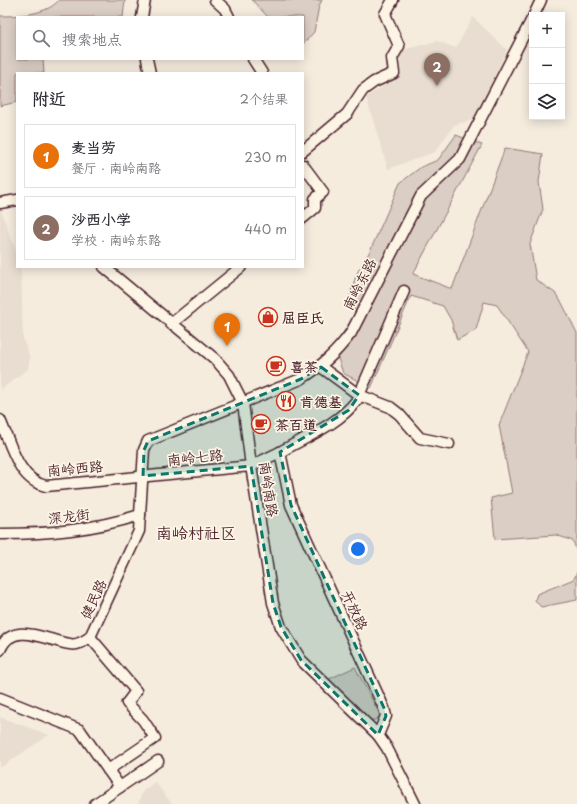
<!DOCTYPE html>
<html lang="zh">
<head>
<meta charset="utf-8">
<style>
	body { margin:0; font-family:"Playpen Sans","LXGW WenKai TC",sans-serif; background:#f7f7f7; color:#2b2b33 }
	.controls { position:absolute; right:12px; top:12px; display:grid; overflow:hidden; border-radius:0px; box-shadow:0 2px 10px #0003 }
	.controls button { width:36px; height:36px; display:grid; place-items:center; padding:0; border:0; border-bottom:1px solid #e1e1e2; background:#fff; color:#2b2b33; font:20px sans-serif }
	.you { position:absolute; left:358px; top:549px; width:14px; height:14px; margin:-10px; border:3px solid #fff; border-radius:50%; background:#1a73e8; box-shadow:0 0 0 6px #1a73e833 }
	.badge { display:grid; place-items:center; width:26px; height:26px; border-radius:50%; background:#2563eb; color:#fff; font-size:13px; font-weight:700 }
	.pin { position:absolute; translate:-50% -33px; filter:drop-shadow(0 1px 2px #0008) }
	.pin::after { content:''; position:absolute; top:21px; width:14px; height:12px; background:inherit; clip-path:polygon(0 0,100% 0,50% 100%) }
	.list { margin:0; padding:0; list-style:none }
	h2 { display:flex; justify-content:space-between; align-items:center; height:52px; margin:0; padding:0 16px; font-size:17px }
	h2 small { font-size:13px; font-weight:400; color:#7c7c81 }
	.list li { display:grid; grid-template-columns:26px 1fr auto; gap:12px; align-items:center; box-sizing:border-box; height:64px; margin:0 8px 8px; padding:0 8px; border:1px solid #e1e1e2; border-radius:0px }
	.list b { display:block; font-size:15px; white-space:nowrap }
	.list p { margin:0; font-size:13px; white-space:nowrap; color:#7c7c81 }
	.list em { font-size:13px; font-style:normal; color:#7c7c81 }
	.icon { flex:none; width:22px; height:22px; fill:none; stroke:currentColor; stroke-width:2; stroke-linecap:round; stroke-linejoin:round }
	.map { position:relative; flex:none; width:577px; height:804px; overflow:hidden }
	.search { position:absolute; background:#fff; box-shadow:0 2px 10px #0003; left:16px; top:16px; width:288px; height:44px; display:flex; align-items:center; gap:10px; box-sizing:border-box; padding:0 14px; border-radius:0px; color:#7c7c81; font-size:15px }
	.panel { position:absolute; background:#fff; box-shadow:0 2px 10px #0003; left:16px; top:72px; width:288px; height:196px; border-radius:0px }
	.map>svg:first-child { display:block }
	.built { fill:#e8ddd0 }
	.green { fill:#dbcec4; stroke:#927678 }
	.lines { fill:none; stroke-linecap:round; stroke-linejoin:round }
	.minor-casing { stroke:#4a1f2b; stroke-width:13 }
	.minor { stroke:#fcf5e5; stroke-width:10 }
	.marked { fill:#0f766e; fill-opacity:0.2; stroke:#0f766e; stroke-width:3; stroke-dasharray:8 5; stroke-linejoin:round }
	.labels { text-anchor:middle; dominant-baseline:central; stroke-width:3.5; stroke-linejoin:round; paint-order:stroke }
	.street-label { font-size:14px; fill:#4a1f2b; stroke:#fcf5e5 }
	.poi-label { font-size:14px; font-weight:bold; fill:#4a1f2b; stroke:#fcf5e5; text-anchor:start }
	.quarter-label { font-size:16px; fill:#4a1f2b; stroke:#fcf5e5 }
</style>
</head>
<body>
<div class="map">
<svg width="577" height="804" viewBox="0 0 577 804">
	<rect width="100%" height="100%" fill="#f5ecde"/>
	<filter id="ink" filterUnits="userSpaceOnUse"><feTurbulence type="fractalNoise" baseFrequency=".025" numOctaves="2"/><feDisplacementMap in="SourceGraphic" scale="8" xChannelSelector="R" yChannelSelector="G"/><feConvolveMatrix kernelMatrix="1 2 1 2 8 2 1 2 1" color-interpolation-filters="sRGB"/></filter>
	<g filter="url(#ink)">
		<g class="built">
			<polygon points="473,17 507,50 475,119 454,125 435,152 388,169 366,97 401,75 399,51 437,41 456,48"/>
			<polygon points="0,208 17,253 17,267 21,267 23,339 30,358 28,369 0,390"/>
			<polygon points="0,717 49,735 0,768"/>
			<polygon points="155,782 172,804 138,804 143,791"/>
		</g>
		<g class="green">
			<path d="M59,0H125L123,17H17V59H43L44,73H17V102L0,106V16C17,16 47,15 59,0Z"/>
			<polygon points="252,0 322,0 319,6 314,32 303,44 303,17 268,17"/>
			<polygon points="456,135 482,145 413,274 452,289 505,148 543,154 539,182 543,209 530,244 536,280 555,293 562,303 577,333 577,552 573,541 556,535 495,539 491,498 512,493 499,425 528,352 497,305 484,302 476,330 457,340 451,320 443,306 411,296 371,388 343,373 334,347 355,314 350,294 357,273 370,251 400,183 421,167 438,160"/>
			<polygon points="577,572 577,600 541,607 535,600 537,594 574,579"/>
			<polygon points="355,667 380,715 376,720 370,720 329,679"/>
		</g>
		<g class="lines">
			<g class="minor-casing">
				<g id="minor">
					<polyline points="215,0 225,9 229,17"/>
					<polyline points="534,15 541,0"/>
					<polyline points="142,17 145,0"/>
					<polyline points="147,59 150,73"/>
					<polyline points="253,59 262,73"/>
					<polyline points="303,151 347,114 363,90 374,82 394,73 392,58 399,46 385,14 393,0"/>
					<polyline points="303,165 323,192 315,199 315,208 303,218"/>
					<polyline points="0,203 17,200"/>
					<polyline points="104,267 215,359 229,375 243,403 251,466 273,603 281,627 301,660 378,735"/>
					<polyline points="171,324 241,267"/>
					<polyline points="321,367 359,395 390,407 399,414 420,438 449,444"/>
					<path d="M0,420C11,444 18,480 46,486L251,466L280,452L291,505L384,708L386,716L378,735L387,748L415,804"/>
					<path d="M280,452C306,437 339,424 357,400L404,291"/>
					<path d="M0,534C50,534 92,530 140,515"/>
					<polyline points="90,637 136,691 127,703 143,720 155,738 108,770"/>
					<path d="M0,650C12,619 48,641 70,644C77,646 84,641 90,637L139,531L144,450L148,441L301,379C323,365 335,354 351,333L421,196L460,159L532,19"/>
					<polyline points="0,698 80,730 120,787"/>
					<polyline points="95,804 158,761"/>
				</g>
			</g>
			<use href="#minor" class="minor"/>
		</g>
	</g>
	<path class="marked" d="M321,367L359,395L349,410L280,452L291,505L384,708L386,716L378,735L301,660L281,627L273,603L251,466L143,476L144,450L148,441L301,379Z"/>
	<defs>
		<g id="shop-ring" transform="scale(1)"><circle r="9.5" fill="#fcf5e5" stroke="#c8321e" stroke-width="1.5"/><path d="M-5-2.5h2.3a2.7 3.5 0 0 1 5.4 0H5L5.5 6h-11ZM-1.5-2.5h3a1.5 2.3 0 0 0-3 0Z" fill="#c8321e"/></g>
		<g id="cafe-ring" transform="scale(1)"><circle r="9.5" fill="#fcf5e5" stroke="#c8321e" stroke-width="1.5"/><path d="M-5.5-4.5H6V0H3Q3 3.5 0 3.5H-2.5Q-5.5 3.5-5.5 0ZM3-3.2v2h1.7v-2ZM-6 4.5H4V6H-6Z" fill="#c8321e"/></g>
		<g id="restaurant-ring" transform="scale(1)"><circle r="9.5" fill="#fcf5e5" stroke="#c8321e" stroke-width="1.5"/><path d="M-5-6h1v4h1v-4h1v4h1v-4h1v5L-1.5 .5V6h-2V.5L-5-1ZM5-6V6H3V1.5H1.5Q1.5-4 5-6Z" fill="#c8321e"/></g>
	</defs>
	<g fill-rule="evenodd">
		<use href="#shop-ring" x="268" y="317"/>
		<use href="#cafe-ring" x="276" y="366"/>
		<use href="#restaurant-ring" x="286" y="401"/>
		<use href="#cafe-ring" x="261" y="424"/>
	</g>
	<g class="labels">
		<g class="street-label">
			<text transform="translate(359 284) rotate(-63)">南岭东路</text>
			<text transform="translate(195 457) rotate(-6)">南岭七路</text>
			<text transform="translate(75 468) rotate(-5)">南岭西路</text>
			<text transform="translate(269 489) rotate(81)">南岭南路</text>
			<text transform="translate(69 516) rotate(-7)">深龙街</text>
			<text transform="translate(93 599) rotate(-65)">健民路</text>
			<text transform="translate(355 610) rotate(65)">开放路</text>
		</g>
		<g class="poi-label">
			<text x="282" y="317">屈臣氏</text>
			<text x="290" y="366">喜茶</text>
			<text x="300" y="401">肯德基</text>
			<text x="275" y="424">茶百道</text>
		</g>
		<g class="quarter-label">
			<text x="196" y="532">南岭村社区</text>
		</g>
	</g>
</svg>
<div class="controls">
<button>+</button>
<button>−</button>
<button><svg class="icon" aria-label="layers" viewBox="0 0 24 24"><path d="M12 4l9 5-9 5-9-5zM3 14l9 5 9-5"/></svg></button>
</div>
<div class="you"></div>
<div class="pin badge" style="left:227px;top:346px;background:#e8710a">1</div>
<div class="pin badge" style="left:437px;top:86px;background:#8d6e63">2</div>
<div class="search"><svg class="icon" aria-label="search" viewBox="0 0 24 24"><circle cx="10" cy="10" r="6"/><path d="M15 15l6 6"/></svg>搜索地点</div>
<section class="panel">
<h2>附近<small>2个结果</small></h2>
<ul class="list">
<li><span class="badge" style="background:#e8710a">1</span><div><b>麦当劳</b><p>餐厅 · 南岭南路</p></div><em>230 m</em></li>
<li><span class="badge" style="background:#8d6e63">2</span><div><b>沙西小学</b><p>学校 · 南岭东路</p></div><em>440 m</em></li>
</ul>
</section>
</div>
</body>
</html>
